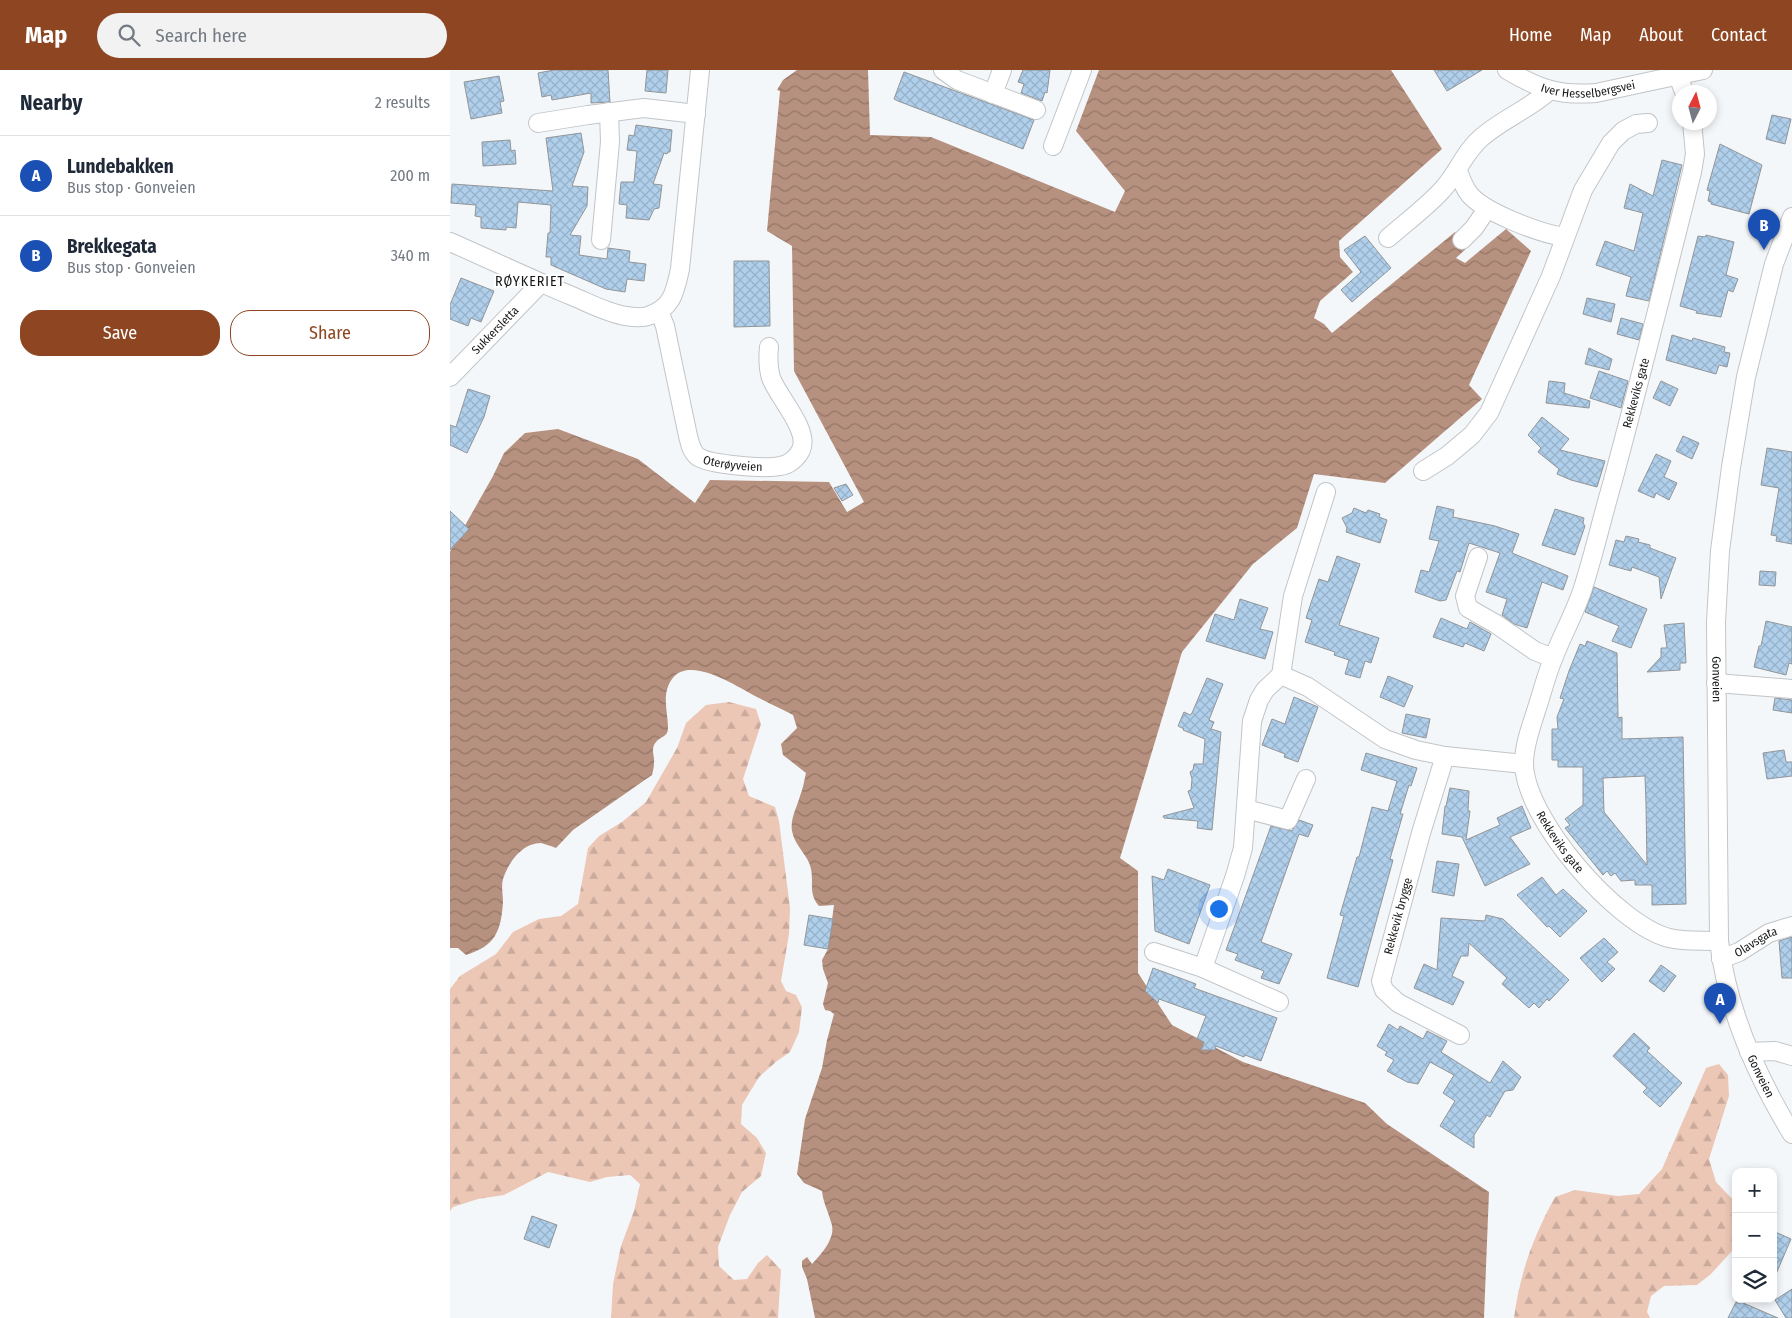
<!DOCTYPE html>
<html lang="en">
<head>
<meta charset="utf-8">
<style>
	body { margin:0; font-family:"Fira Sans Condensed",sans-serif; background:#f2f2f3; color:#1f2937 }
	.controls { position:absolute; right:15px; bottom:15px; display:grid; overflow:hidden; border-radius:10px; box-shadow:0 2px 8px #0003 }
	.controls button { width:45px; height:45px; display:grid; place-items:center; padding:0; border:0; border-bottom:1px solid #e0e1e3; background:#fff; color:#1f2937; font:25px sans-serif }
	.compass { position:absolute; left:1222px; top:15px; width:45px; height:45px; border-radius:50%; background:#fff; box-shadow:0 2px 8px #0003; rotate:6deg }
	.you { position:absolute; left:768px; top:838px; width:18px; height:18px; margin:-12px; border:4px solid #fff; border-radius:50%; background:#1a73e8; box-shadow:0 0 0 8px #1a73e833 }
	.badge { display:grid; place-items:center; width:32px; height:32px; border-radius:50%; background:#8d4621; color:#fff; font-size:16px; font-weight:700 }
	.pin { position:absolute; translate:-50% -41px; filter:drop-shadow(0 1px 2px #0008) }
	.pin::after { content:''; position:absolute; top:26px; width:18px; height:15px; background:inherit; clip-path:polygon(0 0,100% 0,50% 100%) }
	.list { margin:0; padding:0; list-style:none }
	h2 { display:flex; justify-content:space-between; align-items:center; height:65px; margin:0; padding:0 20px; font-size:21px }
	h2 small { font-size:16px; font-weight:400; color:#747a83 }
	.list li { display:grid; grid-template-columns:32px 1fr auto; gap:15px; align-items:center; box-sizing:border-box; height:80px; padding:0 20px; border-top:1px solid #e0e1e3 }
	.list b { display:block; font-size:19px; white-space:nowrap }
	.list p { margin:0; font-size:16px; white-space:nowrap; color:#747a83 }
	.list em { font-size:16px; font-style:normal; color:#747a83 }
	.actions { display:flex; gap:10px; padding:15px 20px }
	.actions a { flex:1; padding:11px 0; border:1px solid #8d4621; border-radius:20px; text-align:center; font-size:18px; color:#8d4621 }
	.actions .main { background:#8d4621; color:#fff }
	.icon { flex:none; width:28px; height:28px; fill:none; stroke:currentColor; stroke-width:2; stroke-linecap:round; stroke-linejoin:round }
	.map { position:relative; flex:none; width:1342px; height:1248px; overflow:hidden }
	header { display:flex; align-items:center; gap:30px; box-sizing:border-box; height:70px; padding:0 25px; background:#8d4621; color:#fff }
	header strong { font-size:24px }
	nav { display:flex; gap:28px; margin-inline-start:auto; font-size:18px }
	.search { width:350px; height:45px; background:#f2f2f3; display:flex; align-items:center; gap:12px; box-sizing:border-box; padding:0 18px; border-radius:28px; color:#747a83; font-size:19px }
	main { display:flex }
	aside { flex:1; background:#fff }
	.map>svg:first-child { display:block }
	.forest { fill:url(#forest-firs) }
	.water { fill:url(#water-waves) }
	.building { fill:url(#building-cross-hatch); stroke:#929598; fill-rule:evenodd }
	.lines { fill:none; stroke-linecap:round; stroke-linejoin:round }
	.minor-casing { stroke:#c2c5c8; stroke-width:20 }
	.minor { stroke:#fff; stroke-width:18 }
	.labels { text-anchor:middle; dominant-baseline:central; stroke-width:4; stroke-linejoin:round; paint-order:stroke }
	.street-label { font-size:12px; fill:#161718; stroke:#fff }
	.neighbourhood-label { font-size:14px; letter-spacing:1px; fill:#161718; stroke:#fff }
</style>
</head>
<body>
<header>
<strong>Map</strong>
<div class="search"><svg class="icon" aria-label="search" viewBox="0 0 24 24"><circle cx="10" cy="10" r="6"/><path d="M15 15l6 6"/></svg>Search here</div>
<nav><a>Home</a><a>Map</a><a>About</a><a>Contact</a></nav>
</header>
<main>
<aside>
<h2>Nearby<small>2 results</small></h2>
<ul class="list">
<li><span class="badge" style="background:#1a4fb4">A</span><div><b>Lundebakken</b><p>Bus stop · Gonveien</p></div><em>200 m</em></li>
<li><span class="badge" style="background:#1a4fb4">B</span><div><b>Brekkegata</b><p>Bus stop · Gonveien</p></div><em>340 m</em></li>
</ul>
<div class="actions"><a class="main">Save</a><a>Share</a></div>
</aside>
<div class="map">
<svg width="1342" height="1248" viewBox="0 0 1342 1248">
	<defs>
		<pattern id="forest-firs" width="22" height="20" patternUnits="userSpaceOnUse" patternTransform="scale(1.25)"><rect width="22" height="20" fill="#ecc7b6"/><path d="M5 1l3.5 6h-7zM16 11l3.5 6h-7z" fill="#caaa9c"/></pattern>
		<pattern id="water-waves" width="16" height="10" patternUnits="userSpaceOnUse" patternTransform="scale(1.25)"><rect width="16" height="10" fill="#b7917f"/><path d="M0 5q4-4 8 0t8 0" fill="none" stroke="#947567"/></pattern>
		<pattern id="building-cross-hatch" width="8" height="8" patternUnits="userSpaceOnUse" patternTransform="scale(1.25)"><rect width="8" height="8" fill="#afcfeb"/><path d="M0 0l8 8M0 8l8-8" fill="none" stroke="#96b1c9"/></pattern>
	</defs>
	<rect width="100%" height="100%" fill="#f4f7fa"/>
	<g class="forest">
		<polygon points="279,632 306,639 311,654 293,709 299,726 325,737 329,751 340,838 339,864 331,911 336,921 346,925 352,937 349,962 340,982 327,991 309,1007 292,1035 291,1054 307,1068 316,1083 311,1106 292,1122 280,1145 268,1177 269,1196 284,1210 297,1209 308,1193 317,1185 331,1200 328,1248 161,1248 163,1214 171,1176 184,1141 190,1114 180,1105 157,1107 140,1112 98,1102 54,1125 28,1129 3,1137 0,1141 0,919 10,906 46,884 63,862 89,849 111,846 128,834 138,778 149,766 172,752 196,732 227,678 236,653 256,635"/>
		<path d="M1269,994L1278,1005L1279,1026L1259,1089L1266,1112L1286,1133V1175L1281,1182L1261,1204L1247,1215L1214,1216L1201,1226L1197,1242L1200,1248H1064C1070,1203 1083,1167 1105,1127L1125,1120L1168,1126L1189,1124L1212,1099L1256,998Z"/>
	</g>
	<path class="water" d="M347,0H418L420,65L481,67L665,142L675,121L626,61L649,0H941L992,79L889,171L890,187L903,202L870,231L864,248L874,254L882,263L1005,162L1019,176L1006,188L1015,193L1056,159L1081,181L1019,315L1032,329L935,413L864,404L847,458L803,494L732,582L670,788L688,801V903L722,955L793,992L915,1033L937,1054L1039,1122L1034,1248H365L357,1209L352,1197V1191L357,1187L362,1194C372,1183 387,1167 381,1152C378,1141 373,1132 372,1121L354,1113L347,1104L355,1049L372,998L377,970L384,944L380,941L375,940L373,934L378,913L373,899L372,890L378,879L384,835L369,836C358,823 364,814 361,799C359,786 344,775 342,761C340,749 347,737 350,726C353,719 354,711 356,703L333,685L331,674L347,658L343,645C332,639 320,634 309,628C289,618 240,584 222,609C211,624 218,642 218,658C218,667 211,666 206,672C200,679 205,686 204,693C204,697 203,701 202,705L123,760L106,778C101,776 95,774 91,773C72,773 58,793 53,809C51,816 53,825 53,832C51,862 45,876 16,885L8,878H0V482L43,406L54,383L75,363L108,359L188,389L245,433L260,410L379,412L397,442L414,432L344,301L342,176L317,161L330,21L327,20L333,10Z"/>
	<g class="building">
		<polygon points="104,0 158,0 160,32 141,33 141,23 102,30 101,25 92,27 88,3"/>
		<polygon points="197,0 218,0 216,23 195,21"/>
		<polygon points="573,0 600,0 597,23 595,22 592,31 571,23 574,14 568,12"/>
		<polygon points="984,0 1032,0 997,21"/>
		<polygon points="454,2 584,50 573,79 448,31 444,29"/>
		<polygon points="49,6 54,31 50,32 52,43 21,49 14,12"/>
		<polygon points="1322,45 1341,49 1335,74 1316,69"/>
		<polygon points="186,55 222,60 220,82 218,82 217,84 214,83 203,114 212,115 209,138 204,139 199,150 176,148 177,135 169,134 171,112 184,112 187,81 177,80 179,65 184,66"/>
		<polygon points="131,63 134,82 122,116 138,117 137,136 120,165 131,166 129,185 157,189 158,178 180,181 179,192 196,194 194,211 177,209 175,222 156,219 101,195 101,187 96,187 98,163 100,163 101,135 68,132 66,158 56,157 56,160 31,158 31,147 25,146 26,135 1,133 2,114 103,121 96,68"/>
		<polygon points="60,70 61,81 65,80 66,94 33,96 32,72"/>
		<polygon points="1270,74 1312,95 1299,144 1261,134 1261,132 1258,131 1260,121 1257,120"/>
		<polygon points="1212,90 1232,95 1199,231 1176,226 1181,207 1146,195 1155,171 1184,181 1193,143 1174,138 1180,114 1203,126"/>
		<polygon points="1256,165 1284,172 1276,205 1288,209 1283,222 1278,220 1271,247 1246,243 1247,241 1230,236 1248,166 1255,167"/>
		<polygon points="915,166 941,198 902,232 891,220 911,202 894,180"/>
		<polygon points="284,191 319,191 320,256 284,257"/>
		<polygon points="11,208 44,221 31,252 21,248 18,256 0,249 0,235"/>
		<polygon points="1137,228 1165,234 1161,252 1133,244"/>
		<polygon points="1171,248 1193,254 1189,270 1167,264"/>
		<polygon points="1222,265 1242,271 1243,268 1275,277 1274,282 1280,283 1277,297 1269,295 1266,304 1216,290"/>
		<polygon points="1139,278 1162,289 1159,300 1135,294"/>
		<polygon points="1149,301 1178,311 1171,338 1140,328"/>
		<polygon points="1099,311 1115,313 1114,323 1140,331 1139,338 1096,333"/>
		<polygon points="1211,311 1228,319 1220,336 1203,328"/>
		<polygon points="18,319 40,326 34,347 17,383 0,375 0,355 6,357"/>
		<polygon points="1092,347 1119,369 1110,380 1155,391 1147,417 1121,410 1107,404 1109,399 1088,382 1091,378 1078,365"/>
		<polygon points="1233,366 1249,373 1242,389 1226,381"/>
		<polygon points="1317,378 1342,382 1342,474 1326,471 1327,466 1321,465 1329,418 1311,415"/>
		<polygon points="1206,384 1221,391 1214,407 1227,413 1219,430 1206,423 1204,428 1188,421"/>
		<polygon points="396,414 403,425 392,431 384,418"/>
		<polygon points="987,436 1004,440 1003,447 1045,456 1069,464 1062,483 1118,506 1113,520 1092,512 1077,558 1064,554 1052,545 1057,529 1036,522 1050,483 1019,473 1010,502 1007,501 996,530 990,531 965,522 971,500 979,502 989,471 979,469"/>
		<polygon points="904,438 916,443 918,440 930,444 929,447 937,450 930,473 896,462 897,458 892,448 902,443"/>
		<polygon points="1105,439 1134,448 1133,453 1135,456 1125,485 1092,475"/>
		<polygon points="0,441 19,459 0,480"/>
		<polygon points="1176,466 1189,469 1188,472 1200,475 1200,478 1226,488 1211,529 1209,507 1182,497 1181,501 1159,495 1166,470 1174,472"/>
		<polygon points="887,486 910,494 889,555 929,568 921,593 915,591 910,608 895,604 899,590 884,585 885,582 855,572 862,550 856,548 869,509 878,512"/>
		<polygon points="1310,501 1326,502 1325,516 1309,515"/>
		<polygon points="1144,517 1197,539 1181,578 1162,571 1169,556 1135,542"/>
		<polygon points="790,529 818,538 810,559 823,562 815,589 756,571 765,544 784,550"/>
		<polygon points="991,548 1017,559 1020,552 1041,564 1034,581 1015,573 1013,577 983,567"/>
		<polygon points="1316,551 1342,557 1342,594 1339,593 1336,605 1304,597 1309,576 1311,576"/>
		<polygon points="1234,553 1236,593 1230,593 1230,600 1197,602 1211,587 1211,578 1217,578 1214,555"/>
		<path d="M1137,571L1167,583L1168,648L1172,647V669L1233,667L1236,834L1202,835V815H1185V810L1171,811L1165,803L1161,806L1157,801L1153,805L1115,758L1120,755L1115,749L1133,735V697H1108V690H1102V659H1108L1107,647L1114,629L1110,628L1119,601L1130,574L1135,576ZM1195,706L1196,734L1197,795L1154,742L1153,708Z"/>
		<polygon points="938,606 963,616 954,637 930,627"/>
		<polygon points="757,608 773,614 759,650 764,652 761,659 771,662 762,760 747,758 748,751 714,748 713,746 744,738 738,721 741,720 742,709 740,702 743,700 744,694 753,694 755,669 733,660 734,659 728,656 734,642 740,645 742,643"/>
		<polygon points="844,627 868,637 848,692 834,687 835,684 812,675 822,649 835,654"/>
		<polygon points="1325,628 1342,630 1342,643 1323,640"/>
		<polygon points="956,644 980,649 976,668 952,663"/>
		<polygon points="1334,680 1336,692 1342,692 1342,706 1317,709 1313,683"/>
		<polygon points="916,683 967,698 961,716 959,715 950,744 953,744 940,789 943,790 908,917 877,908 894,846 890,845 907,787 909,787 922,737 938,741 947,711 911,700"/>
		<polygon points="1000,718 1019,721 1018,741 1020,741 1016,770 1050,755 1047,748 1072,736 1081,758 1060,767 1080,794 1035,816 1012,767 992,764 995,736 996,736"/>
		<polygon points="849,750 863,755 858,767 849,764 811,872 842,884 829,914 811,908 814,901 785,890 788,884 776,880 821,756 842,761"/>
		<polygon points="987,791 1009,794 1004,826 982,822"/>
		<polygon points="718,799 760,815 739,874 705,861 702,806 714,810"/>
		<polygon points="1092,807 1106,825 1113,819 1137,841 1110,867 1099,856 1097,857 1067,825"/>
		<polygon points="359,845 383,849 378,879 354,875"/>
		<polygon points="1036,845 1053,849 1119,910 1099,931 1097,929 1089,938 1084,933 1079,938 1052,914 1057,908 1019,873 1018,886 1011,886 1002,906 1014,912 1003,935 964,918 974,894 987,900 991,848 1035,851"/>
		<polygon points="1342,867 1342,908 1332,908 1329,871"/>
		<polygon points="1154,868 1168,882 1157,892 1165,899 1152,912 1130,888"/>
		<polygon points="1211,895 1226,906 1214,922 1199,911"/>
		<polygon points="703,898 746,914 744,918 827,948 811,991 795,985 794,987 766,976 765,980 751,980 754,972 747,969 756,946 709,929 708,933 695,921"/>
		<polygon points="939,954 948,960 950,956 973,969 977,961 997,971 991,982 1040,1013 1053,991 1071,1007 1063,1020 1055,1021 1040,1047 1037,1045 1024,1065 1024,1078 990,1056 1005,1031 993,1023 1004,1005 980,992 968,1014 957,1012 937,1001 944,990 935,985 937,982 927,976"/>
		<polygon points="1184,963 1200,978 1197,981 1232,1013 1210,1037 1193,1022 1197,1018 1163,986"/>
		<polygon points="82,1146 107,1155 99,1178 74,1169"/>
		<polygon points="1323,1161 1341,1169 1323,1211"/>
		<polygon points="1342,1219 1342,1248 1336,1248 1325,1230"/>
		<polygon points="1286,1232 1290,1234 1291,1232 1328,1248 1278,1248"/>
	</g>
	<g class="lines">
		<g class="minor-casing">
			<g id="minor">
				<polyline points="493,0 507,10 586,40"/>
				<path id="s1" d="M1057,0C1089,19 1109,26 1146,23L1253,0"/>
				<polyline points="1226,0 1234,22"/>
				<polyline points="543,24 552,0"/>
				<path id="s2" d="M1242,52L1245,84L1242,102C1216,206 1190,310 1162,414C1152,448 1144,484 1133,518C1125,543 1112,565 1103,589C1096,606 1092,623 1086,641C1081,657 1074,675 1074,693C1074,748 1167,855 1219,868C1235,872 1252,870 1269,871"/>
				<polyline points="88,53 138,45 194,38 246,44"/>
				<polyline points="603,76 632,0"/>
				<path d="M1008,101C1011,109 1014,118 1020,125C1036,143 1091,164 1115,167"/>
				<path id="s3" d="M1342,147L1324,194L1296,307L1281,397L1270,481L1266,552L1269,871C1277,939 1306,1005 1342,1064"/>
				<path d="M938,168C956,152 977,137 993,119C1008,102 1015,81 1032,67C1053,49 1079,39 1099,21"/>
				<polyline points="151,170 160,72 159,42"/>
				<polyline points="1012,170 1024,158 1037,139"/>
				<path d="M0,172C41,190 81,209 122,226C139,233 157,243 176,246C182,247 192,248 198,246C223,238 225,221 230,199L250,0"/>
				<path id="s4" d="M209,241L215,256L238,366C240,373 241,381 247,386C258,395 316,399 330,396C339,395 347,388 351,380C360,360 328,327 321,308C318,298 318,287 319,277"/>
				<path id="s5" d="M0,307L91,213"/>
				<polyline points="973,401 997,386 1022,365 1039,343 1101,206 1133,120 1161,73 1173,61 1186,54 1198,53"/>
				<polyline points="1028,487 1015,526 1018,538 1046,554 1085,581 1103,588"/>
				<polyline points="831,605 858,617 935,669 966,680 995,686 1074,694"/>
				<polyline points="1266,613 1342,619"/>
				<polyline points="995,686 971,763 931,911 934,920 948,933 1010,965"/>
				<polyline points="796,739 838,750 856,709"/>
				<polyline points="704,882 753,898 829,932"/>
				<path id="s6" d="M1271,889L1289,882L1319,863L1342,856"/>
				<polyline points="753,898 785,806 793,778 802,651 809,630 815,620 831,605 843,526 876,422"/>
				<polyline points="1299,982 1325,981 1342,986"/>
			</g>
		</g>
		<use href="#minor" class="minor"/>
	</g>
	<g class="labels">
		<g class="street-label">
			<text stroke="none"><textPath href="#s1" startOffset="86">Iver Hesselbergsvei</textPath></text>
			<text stroke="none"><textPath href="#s5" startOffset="65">Sukkersletta</textPath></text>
			<text transform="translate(1186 323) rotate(-75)">Rekkeviks gate</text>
			<text stroke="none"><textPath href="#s4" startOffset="188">Oterøyveien</textPath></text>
			<text stroke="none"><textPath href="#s3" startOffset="471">Gonveien</textPath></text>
			<text stroke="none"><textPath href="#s2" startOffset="754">Rekkeviks gate</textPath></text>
			<text transform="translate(948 846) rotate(-75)">Rekkevik brygge</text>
			<text stroke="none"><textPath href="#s6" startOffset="39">Olavsgata</textPath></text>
			<text stroke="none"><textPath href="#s3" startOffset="875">Gonveien</textPath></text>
		</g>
		<g class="neighbourhood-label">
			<text x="80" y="211">RØYKERIET</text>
		</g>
	</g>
</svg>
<div class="controls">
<button>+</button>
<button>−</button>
<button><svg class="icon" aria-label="layers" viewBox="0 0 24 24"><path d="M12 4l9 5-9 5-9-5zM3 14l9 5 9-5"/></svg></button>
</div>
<svg class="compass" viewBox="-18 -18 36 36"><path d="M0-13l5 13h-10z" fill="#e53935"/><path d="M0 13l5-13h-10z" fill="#747a83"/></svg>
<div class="you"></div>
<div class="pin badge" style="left:1270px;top:954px;background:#1a4fb4">A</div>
<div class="pin badge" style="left:1314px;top:180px;background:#1a4fb4">B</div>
</div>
</main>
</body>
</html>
